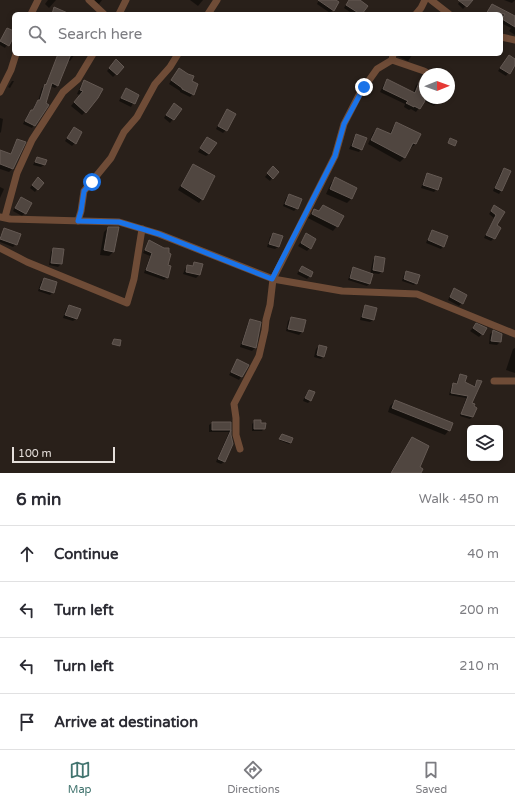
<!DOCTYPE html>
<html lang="en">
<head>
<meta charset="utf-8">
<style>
	body { margin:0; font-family:"Varela Round",sans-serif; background:#f2f2f3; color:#2b2b33 }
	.controls { position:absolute; right:12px; bottom:12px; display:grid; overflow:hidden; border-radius:6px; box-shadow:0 2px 6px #0003 }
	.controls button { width:36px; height:36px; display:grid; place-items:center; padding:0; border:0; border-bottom:1px solid #e1e1e2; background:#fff; color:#2b2b33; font:20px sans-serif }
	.compass { position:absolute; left:419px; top:68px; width:36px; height:36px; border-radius:50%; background:#fff; box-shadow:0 2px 6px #0003; rotate:89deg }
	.scale { position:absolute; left:12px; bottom:10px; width:103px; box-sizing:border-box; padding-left:4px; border:2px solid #e5dfdb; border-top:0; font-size:11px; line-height:14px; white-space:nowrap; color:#e5dfdb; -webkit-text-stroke:3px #29201a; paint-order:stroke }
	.stop { position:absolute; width:12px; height:12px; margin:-9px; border:3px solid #1a73e8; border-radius:50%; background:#fff }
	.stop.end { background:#1a73e8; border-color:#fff; box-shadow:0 1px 4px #0008 }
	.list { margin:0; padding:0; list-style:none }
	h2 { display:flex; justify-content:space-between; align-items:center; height:52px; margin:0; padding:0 16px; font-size:17px }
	h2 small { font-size:13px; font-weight:400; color:#7c7c81 }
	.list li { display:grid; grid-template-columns:26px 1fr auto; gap:12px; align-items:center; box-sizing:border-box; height:56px; padding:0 16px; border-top:1px solid #e1e1e2 }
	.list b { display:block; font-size:15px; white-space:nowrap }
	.list em { font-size:13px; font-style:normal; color:#7c7c81 }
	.icon { flex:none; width:22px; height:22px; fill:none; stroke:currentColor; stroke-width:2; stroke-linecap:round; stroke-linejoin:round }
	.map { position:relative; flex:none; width:515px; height:473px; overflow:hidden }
	.search { position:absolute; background:#fff; box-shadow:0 2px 6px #0003; left:12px; right:12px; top:12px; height:44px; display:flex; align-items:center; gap:10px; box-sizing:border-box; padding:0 14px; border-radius:6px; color:#7c7c81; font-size:15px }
	.sheet { height:276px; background:#fff }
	nav { display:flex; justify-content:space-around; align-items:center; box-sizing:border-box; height:56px; border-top:1px solid #e1e1e2; background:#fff; font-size:11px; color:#7c7c81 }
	nav a { display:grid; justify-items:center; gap:2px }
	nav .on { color:#42746f }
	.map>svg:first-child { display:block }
	.shadow { fill:#0007 }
	.building { fill:#504640; stroke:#645953 }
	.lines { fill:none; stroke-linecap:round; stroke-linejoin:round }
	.minor { stroke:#6f4c37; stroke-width:7 }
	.route { stroke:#1a73e8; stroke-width:5 }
</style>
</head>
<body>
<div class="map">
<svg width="515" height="473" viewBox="0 0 515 473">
	<rect width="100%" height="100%" fill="#29201a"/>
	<g class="shadow">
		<polygon points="48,0 56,0 49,8 45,4"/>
		<polygon points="91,0 102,0 99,4"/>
		<polygon points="190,0 203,0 198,6"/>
		<polygon points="319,0 335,0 333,10 330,13 317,4"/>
		<polygon points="349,0 358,0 361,14 353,14 344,8"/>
		<polygon points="461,0 471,0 463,9 458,4"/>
		<polygon points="504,0 515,0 512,3"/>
		<polygon points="492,5 515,18 515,35 509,31 511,28 501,23 501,14 486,14"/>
		<polygon points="8,29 14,32 14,34 5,48 0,45 0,41"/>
		<polygon points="58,54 75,54 70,61 68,60 58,85 55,88 50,86 34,125 32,128 23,124 28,114 32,111 35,104 38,101 42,88 45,86"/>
		<polygon points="398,54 413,54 408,61 397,56"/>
		<polygon points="509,56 515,60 515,63 506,76 498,71"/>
		<polygon points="116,61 123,67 113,77 107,71"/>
		<polygon points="176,73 193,94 190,97 180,92 180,91 169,84"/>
		<polygon points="12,81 14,81 10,88 8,87"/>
		<polygon points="85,81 85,112 82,115 71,106 80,95 77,94 81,85"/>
		<polygon points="387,81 413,93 416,85 420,82 425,84 425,98 440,98 434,106 424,101 416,112 411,109 409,110 404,107 405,104 380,92 384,84"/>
		<polygon points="126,89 138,95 131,107 119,101"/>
		<polygon points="171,107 180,109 170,123 164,118"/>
		<polygon points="227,110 226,130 223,133 216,129"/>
		<polygon points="0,118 3,119 1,132 0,133"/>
		<polygon points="397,123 415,144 411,148 410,147 404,158 400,162 368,144 373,133 377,129 389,135 393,127"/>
		<polygon points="72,131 75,143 72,146 65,141"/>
		<polygon points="356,135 361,149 359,152 349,149 354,138"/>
		<polygon points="17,140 24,143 12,169 9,172 0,169 0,151 10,155 15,143"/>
		<polygon points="205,141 209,154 206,156 198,152"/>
		<polygon points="37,158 44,165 41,167 33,165"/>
		<polygon points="194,165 202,199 199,203 178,190 190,169"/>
		<polygon points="504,169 510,172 501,191 499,194 493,191 501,172"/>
		<polygon points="270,171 272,178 270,181 265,177"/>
		<polygon points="428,174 437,189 434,192 421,188 425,177"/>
		<polygon points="336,179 351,199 347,203 326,194 331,183"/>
		<polygon points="35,181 37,189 35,192 30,188"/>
		<polygon points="0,187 4,189 0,198"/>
		<polygon points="289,195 297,208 294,211 283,206 286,198"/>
		<polygon points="21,199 25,213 22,216 13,211"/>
		<polygon points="323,206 337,226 333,231 308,218 315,210 318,212"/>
		<polygon points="495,206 503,212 495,226 494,238 491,241 484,238 494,218 489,214"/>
		<polygon points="108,228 118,228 113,252 109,256 100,255 104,232"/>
		<polygon points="5,229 16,244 13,247 0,242 0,236"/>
		<polygon points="433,231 443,246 441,249 426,243 430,234"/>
		<polygon points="273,234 278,247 275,249 267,247 270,237"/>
		<polygon points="306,235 310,248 307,251 298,246"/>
		<polygon points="150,241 166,265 167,277 164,280 144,273 150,256 143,253"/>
		<polygon points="54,249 61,264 58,267 49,265 51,252"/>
		<polygon points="376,257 382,271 379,274 372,273 369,284 367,286 348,280 351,271 354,268 370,274 373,260"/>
		<polygon points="195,263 201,265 199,275 196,278 183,274 185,269 188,266 191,267"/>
		<polygon points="302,267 310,276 307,279 297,274"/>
		<polygon points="407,272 416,283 414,285 402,281 404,274"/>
		<polygon points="44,279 53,292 50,295 38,291 41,282"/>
		<polygon points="454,289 462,303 459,306 448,300"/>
		<polygon points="69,306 76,319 73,321 63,318 66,309"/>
		<polygon points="366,306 373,320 370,322 360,320 363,309"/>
		<polygon points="291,318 302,332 299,335 286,331 288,321"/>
		<polygon points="251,320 260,323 255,348 252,351 240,347 248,323"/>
		<polygon points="476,325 482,334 479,337 470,331"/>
		<polygon points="493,332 500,342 497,345 489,344 490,334"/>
		<polygon points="319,346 323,356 321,359 314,357 316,349"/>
		<polygon points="515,348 515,373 506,370 513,349"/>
		<polygon points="238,361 247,366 239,380 229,375"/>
		<polygon points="461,375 463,383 473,388 477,381 471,403 472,417 470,419 460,416 466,398 449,395 451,387 453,384 456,385 458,377"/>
		<polygon points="309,391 310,401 308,403 303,401 306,394"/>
		<polygon points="395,401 449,430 445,435 388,412 390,406"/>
		<polygon points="255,421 260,424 264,428 262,431 252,431 252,424"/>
		<polygon points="212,423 230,423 230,435 224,462 221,464 216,462 229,432 209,432 209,425"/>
		<polygon points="281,436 291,438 290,443 289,444 279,440"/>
		<polygon points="413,438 420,473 390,473 408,443"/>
	</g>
	<g class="building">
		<polygon points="318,0 336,0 339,2 334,11"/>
		<polygon points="349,0 360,0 368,6 362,14 360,14 346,5"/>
		<polygon points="458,0 473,0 467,7"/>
		<polygon points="492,4 515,16 515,27 502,19 505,14 486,14"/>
		<polygon points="54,7 70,14 52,14"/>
		<polygon points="7,28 14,31 14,36 9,46 0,41"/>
		<polygon points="58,54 71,54 58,86 52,83 46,103 49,105 35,126 25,121 31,110 33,110 38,100 40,100 45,84 46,85"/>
		<polygon points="509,55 515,59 515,65 510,74 500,68"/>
		<polygon points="116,59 124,67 117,75 109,68"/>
		<polygon points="179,68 188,74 194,76 192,81 198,84 194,95 182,89 182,88 171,80"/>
		<polygon points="387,79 415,93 420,80 425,82 425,101 420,109 414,106 414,107 406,103 408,101 383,89"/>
		<polygon points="84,80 103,89 98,98 86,113 74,102 83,91 80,90"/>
		<polygon points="126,88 139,95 135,104 121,98"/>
		<polygon points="174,103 182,109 174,120 166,115"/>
		<polygon points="227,109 236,114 227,131 218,126"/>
		<polygon points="396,122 421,134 416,144 413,143 405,158 371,140 377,128 391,134"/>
		<polygon points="74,127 82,132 76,144 67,138"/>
		<polygon points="356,134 367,138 362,150 352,146"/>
		<polygon points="207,137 217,143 209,154 200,148"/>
		<polygon points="450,138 457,141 455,146 448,143"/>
		<polygon points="17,139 26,142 13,169 0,164 0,150 11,154"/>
		<polygon points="37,157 47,160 45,165 35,162"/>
		<polygon points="193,164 215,176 203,200 181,186"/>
		<polygon points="273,166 279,172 273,179 267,173"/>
		<polygon points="504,168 511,171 502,191 495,188"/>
		<polygon points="427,173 442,178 438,190 423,185"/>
		<polygon points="38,177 44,183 38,190 32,185"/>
		<polygon points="335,177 357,188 352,199 330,189"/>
		<polygon points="289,194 302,199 298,209 285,204"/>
		<polygon points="21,197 32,203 26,214 15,208"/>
		<polygon points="323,205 344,216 338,227 312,214 314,209 319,211"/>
		<polygon points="494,205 505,212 497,225 501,228 495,239 486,235 496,215 491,211"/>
		<polygon points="108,227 119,227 114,252 104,250"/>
		<polygon points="4,228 21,234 17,245 0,239"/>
		<polygon points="432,230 448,236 444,247 428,240"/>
		<polygon points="273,233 283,236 279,247 269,244"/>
		<polygon points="306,233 316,239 311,249 301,243"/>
		<polygon points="149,240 164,248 169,248 169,253 171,254 168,265 171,266 168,278 146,270 152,253 145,250"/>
		<polygon points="53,248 64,249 62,264 51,263"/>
		<polygon points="375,256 385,258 383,272 373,270"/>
		<polygon points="194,262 203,264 200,275 186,272 187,265 193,266"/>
		<polygon points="302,266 313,272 311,277 299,271"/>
		<polygon points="353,267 373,274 370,284 350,278"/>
		<polygon points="406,271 420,275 417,284 404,279"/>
		<polygon points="44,278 57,282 54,293 40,289"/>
		<polygon points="454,288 467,295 463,304 450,297"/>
		<polygon points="69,305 81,309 77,319 65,315"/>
		<polygon points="365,305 377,308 374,320 362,317"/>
		<polygon points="291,317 306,320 303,332 288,329"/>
		<polygon points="250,319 261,322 256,348 242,344"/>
		<polygon points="476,323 487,328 483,335 473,328"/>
		<polygon points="493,330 502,334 501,342 491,341"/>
		<polygon points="114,339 121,340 120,346 112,344"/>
		<polygon points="319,345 327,347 324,357 317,355"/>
		<polygon points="237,359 249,365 242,377 231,372"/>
		<polygon points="460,374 467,376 465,382 475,387 477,380 482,381 472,403 475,404 474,406 477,408 473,417 461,414 468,396 451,393 453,383 457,384"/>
		<polygon points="309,390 315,392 311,401 305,398"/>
		<polygon points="395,400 453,423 450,431 392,408"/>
		<polygon points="254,420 261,420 261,423 266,423 265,429 254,429"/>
		<polygon points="212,422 231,422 231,435 233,444 225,462 218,459 231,430 212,430"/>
		<polygon points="282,434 293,438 291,443 279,439"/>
		<polygon points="412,437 429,446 420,467 423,469 421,473 391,473"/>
	</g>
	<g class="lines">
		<g class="minor">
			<polyline points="89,0 104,14"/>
			<polyline points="431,0 449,14"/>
			<polyline points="31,14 38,0"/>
			<polyline points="119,14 126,0"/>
			<polyline points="208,14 217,0"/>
			<polyline points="416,14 421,8 425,0"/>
			<polyline points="501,37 515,40"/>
			<polyline points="392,60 424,71 429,74"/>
			<polyline points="0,92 11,70 16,54"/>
			<polyline points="0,217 10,219 119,222 159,234 273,279 342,291 417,294 515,334"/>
			<polyline points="5,217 17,173 32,140 63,92 78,79 93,54"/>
			<polyline points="78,221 81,211 84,191 111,158 124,132 137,117 155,84 170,67 178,54"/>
			<polyline points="0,248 27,262 127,303 134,279 142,229"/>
			<polyline points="494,381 515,381"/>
			<polyline points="240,449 236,435 236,418 234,404 259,356 265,330 266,320 270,305 273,279 335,156 344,124 360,93 377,69 392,60 393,54"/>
		</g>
	</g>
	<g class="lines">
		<polyline class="route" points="92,182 84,191 81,211 78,221 119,222 159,234 272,279 335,156 344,124 364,87"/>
	</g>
</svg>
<div class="controls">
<button><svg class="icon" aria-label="layers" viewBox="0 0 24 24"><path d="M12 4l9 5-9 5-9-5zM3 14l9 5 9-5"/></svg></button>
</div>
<svg class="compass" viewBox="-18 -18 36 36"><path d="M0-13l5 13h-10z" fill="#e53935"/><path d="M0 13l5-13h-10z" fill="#7c7c81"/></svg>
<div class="scale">100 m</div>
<div class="stop" style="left:92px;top:182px"></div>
<div class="stop end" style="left:364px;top:87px"></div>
<div class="search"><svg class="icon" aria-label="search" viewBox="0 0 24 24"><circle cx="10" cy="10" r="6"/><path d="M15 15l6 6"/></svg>Search here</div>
</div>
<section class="sheet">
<h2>6 min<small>Walk · 450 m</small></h2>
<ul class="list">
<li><svg class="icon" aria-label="ahead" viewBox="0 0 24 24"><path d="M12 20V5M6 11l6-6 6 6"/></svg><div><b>Continue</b></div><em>40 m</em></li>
<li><svg class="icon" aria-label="left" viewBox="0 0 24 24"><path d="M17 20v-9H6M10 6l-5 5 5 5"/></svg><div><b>Turn left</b></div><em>200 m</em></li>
<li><svg class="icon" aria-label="left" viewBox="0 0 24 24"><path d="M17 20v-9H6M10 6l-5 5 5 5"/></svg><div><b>Turn left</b></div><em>210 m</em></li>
<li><svg class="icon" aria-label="arrive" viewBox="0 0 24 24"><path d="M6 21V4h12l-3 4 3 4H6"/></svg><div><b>Arrive at destination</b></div></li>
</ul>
</section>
<nav>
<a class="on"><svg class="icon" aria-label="map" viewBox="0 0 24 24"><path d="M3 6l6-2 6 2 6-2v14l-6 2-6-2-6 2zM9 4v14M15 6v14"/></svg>Map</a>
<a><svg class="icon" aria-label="directions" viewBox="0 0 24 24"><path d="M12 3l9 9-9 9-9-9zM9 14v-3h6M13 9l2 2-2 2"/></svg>Directions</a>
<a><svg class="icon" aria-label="saved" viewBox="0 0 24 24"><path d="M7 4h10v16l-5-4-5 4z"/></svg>Saved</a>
</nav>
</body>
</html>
